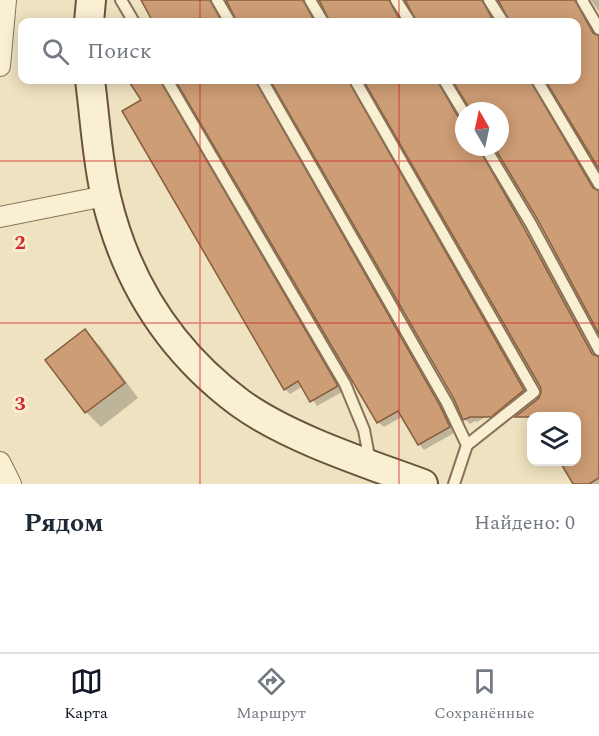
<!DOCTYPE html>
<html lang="ru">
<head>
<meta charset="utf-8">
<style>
	body { margin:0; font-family:Spectral,serif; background:#f2f2f3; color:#1f2937 }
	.controls { position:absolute; right:18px; bottom:18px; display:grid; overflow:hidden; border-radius:12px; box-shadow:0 3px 15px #0003 }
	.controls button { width:54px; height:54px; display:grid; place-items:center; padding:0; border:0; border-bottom:2px solid #e0e1e3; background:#fff; color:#1f2937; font:30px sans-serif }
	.compass { position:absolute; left:455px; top:102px; width:54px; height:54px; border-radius:50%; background:#fff; box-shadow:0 3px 15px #0003; rotate:351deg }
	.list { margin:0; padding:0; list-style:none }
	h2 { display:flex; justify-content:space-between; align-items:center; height:78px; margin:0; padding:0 24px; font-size:26px }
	h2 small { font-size:20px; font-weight:400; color:#747a83 }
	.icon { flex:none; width:33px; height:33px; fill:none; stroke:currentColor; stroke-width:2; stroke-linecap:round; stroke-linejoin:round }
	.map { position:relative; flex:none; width:599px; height:484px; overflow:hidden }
	.search { position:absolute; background:#fff; box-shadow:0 3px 15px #0003; left:18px; right:18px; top:18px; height:66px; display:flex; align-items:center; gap:15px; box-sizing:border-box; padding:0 21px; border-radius:12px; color:#747a83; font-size:22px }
	.sheet { height:168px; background:#fff }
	nav { display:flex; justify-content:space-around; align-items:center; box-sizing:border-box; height:84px; border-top:2px solid #e0e1e3; background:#fff; font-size:16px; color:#747a83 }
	nav a { display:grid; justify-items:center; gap:3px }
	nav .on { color:#111827 }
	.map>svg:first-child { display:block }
	.shadow { fill:#0003 }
	.building { fill:#cd9d75; stroke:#875d3d; stroke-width:1.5 }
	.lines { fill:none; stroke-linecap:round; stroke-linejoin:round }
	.lane-casing { stroke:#887358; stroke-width:14 }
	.street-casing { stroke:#887358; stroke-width:22 }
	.secondary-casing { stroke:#69543b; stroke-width:32 }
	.lane { stroke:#f9efd3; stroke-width:10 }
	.street { stroke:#f9efd3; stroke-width:20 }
	.secondary { stroke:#f9efd3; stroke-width:28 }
	.grid { fill:none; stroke:#d62828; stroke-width:1.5; stroke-opacity:0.55 }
	.grid-label { font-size:20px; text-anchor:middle; font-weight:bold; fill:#d62828; stroke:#f6ecd0; stroke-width:6; stroke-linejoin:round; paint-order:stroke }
</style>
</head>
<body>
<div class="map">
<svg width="599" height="484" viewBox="0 0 599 484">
	<rect width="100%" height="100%" fill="#eee2c0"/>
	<g class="shadow">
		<polygon points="142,0 218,0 214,7 223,22 155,22"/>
		<polygon points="226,0 311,0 307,7 316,22 239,22"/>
		<polygon points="319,0 396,0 394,1 394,11 402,22 332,22"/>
		<polygon points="406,0 490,0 486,7 495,22 418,22 418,18"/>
		<polygon points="498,0 582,0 580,2 580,10 596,37 599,37 599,167 546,80 576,80 576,22 512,22"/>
		<polygon points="591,0 599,0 599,12"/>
		<polygon points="134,80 168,80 165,82 165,90 342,392 317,406 303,386 290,394 285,389 143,101 131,81"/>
		<polygon points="177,80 263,80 260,82 260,90 445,413 454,433 424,450 419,444 403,416 384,427 378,422"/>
		<polygon points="272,80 355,80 352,85 353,90 528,396 525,395 477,422 475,421 470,424 465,419 455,399"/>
		<polygon points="365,80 445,80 442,82 442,90 461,121 464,121 464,147 485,147 482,152 483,158 529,235 596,358 599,358 599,484 575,484 562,462 576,462 576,416 542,396 542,388"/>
		<polygon points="453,80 538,80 535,82 535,90 596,192 599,192 599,331 539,220 495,147 500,147 500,111 472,111"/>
		<polygon points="85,331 100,346 138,398 101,427 86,412"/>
	</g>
	<g class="building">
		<polygon points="141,0 210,0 222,22 153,22"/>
		<polygon points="226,0 303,0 315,22 237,22"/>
		<polygon points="319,0 389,0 401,22 330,22"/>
		<polygon points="405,0 482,0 494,22 417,22"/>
		<polygon points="498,0 575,0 593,33 599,36 599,169 545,80 576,80 576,22 510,22"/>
		<polygon points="128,80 160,80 338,386 310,402 298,381 284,390 122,111 141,100"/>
		<polygon points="175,80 255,80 440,406 450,427 418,445 398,411 377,423"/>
		<polygon points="270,80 348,80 524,390 491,417 470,417 463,420 454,399"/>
		<polygon points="363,80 437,80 458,117 464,120 464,147 478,147 524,228 592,354 599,357 599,478 589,484 573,484 560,462 576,462 576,417 515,417 539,398 541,392 541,388"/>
		<polygon points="452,80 530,80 593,188 599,191 599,334 538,220 494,147 500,147 500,111 471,111"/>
		<polygon points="85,329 125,383 85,413 45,360"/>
	</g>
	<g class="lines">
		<g class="lane-casing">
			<g id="lane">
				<polyline points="121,0 134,22"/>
				<polyline points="217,0 230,22"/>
				<polyline points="310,0 323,22"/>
				<polyline points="396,0 410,22"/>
				<polyline points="489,0 503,22"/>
				<polyline points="582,0 599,29"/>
				<polyline points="167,80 345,384 364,430 370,462"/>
				<polyline points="262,80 447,403 467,445 454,484"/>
				<polyline points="355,80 534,392 467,445"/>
				<polyline points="444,80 464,113"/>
				<polyline points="537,80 599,184"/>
				<polyline points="485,147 531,224 599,350"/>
			</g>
		</g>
		<g class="street-casing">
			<g id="street">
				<polyline points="0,66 6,0"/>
				<polyline points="0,217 105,196"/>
				<polyline points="0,462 11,484"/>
			</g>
		</g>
		<g class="secondary-casing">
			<g id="secondary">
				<polyline points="89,22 91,0"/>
				<path d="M90,80C95,117 97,160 106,197C126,282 170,351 240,403C288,438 366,463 423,484"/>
			</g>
		</g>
		<use href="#lane" class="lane"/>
		<use href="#street" class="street"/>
		<use href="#secondary" class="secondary"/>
	</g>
	<path class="grid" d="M200,0V22M399,0V22M200,80V484M399,80V484M0,161H599M0,323H599"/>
	<g class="grid-label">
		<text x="20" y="249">2</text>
		<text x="20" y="410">3</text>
	</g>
</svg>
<div class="controls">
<button><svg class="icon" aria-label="layers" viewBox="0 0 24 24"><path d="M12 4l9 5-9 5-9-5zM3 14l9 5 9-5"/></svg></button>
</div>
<svg class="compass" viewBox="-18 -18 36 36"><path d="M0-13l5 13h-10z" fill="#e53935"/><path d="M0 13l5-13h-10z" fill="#747a83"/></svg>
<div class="search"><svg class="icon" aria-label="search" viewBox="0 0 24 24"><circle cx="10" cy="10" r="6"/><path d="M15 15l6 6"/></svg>Поиск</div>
</div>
<section class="sheet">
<h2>Рядом<small>Найдено: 0</small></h2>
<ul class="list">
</ul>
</section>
<nav>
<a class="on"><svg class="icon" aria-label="map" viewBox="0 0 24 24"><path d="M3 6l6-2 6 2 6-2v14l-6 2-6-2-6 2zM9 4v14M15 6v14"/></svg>Карта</a>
<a><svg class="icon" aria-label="directions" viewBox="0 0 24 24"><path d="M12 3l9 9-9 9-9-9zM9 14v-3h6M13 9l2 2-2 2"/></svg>Маршрут</a>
<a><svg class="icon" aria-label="saved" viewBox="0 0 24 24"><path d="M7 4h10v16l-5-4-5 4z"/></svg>Сохранённые</a>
</nav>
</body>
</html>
